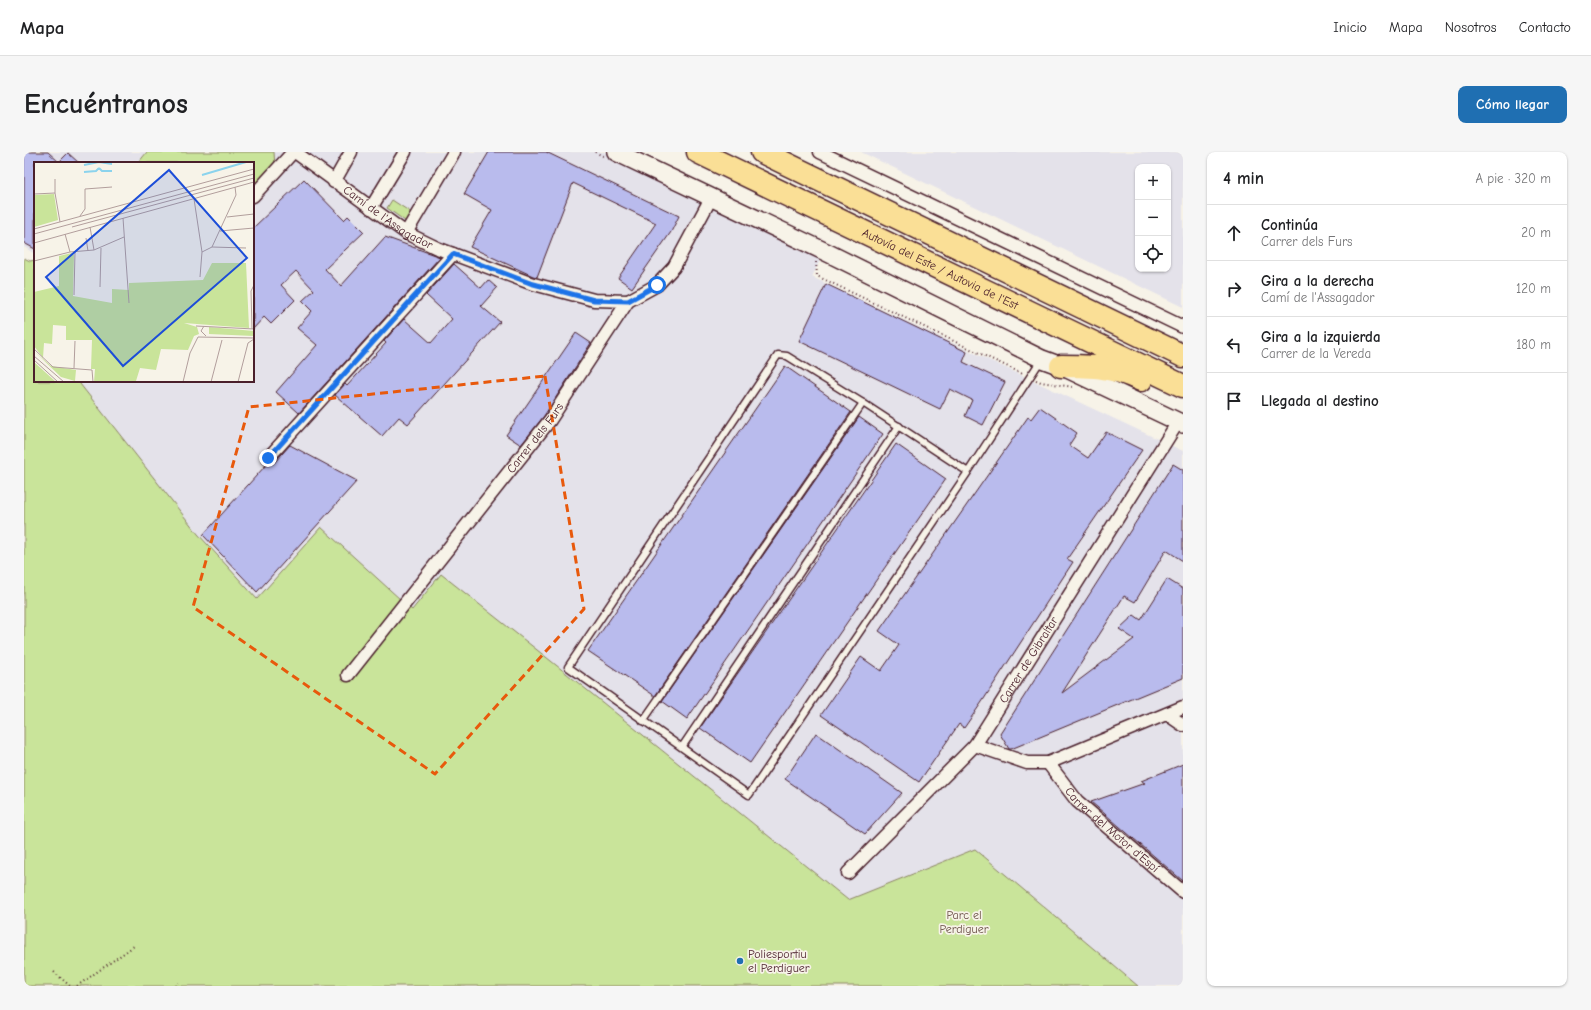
<!DOCTYPE html>
<html lang="es">
<head>
<meta charset="utf-8">
<style>
	body { margin:0; font-family:"Comic Neue",sans-serif; background:#f6f6f6; color:#202124 }
	.controls { position:absolute; right:12px; top:12px; display:grid; overflow:hidden; border-radius:8px; box-shadow:0 1px 3px #0004 }
	.controls button { width:36px; height:36px; display:grid; place-items:center; padding:0; border:0; border-bottom:1px solid #e0e0e0; background:#fff; color:#202124; font:20px sans-serif }
	.stop { position:absolute; width:12px; height:12px; margin:-9px; border:3px solid #1a73e8; border-radius:50%; background:#fff }
	.stop.end { background:#1a73e8; border-color:#fff; box-shadow:0 1px 4px #0008 }
	.list { margin:0; padding:0; list-style:none }
	h2 { display:flex; justify-content:space-between; align-items:center; height:52px; margin:0; padding:0 16px; font-size:17px }
	h2 small { font-size:13px; font-weight:400; color:#757577 }
	.list li { display:grid; grid-template-columns:26px 1fr auto; gap:12px; align-items:center; box-sizing:border-box; height:56px; padding:0 16px; border-top:1px solid #e0e0e0 }
	.list b { display:block; font-size:15px; white-space:nowrap }
	.list p { margin:0; font-size:13px; white-space:nowrap; color:#757577 }
	.list em { font-size:13px; font-style:normal; color:#757577 }
	.icon { flex:none; width:22px; height:22px; fill:none; stroke:currentColor; stroke-width:2; stroke-linecap:round; stroke-linejoin:round }
	.map { position:relative; flex:none; width:1159px; height:834px; overflow:hidden; border-radius:8px }
	header { display:flex; align-items:center; gap:24px; box-sizing:border-box; height:56px; padding:0 20px; background:#fff; border-bottom:1px solid #e0e0e0 }
	header strong { font-size:19px }
	nav { display:flex; gap:22px; margin-inline-start:auto; font-size:14px }
	.intro { display:flex; align-items:center; justify-content:space-between; box-sizing:border-box; height:96px; padding:0 24px }
	h1 { margin:0; font-size:28px }
	.button { padding:10px 18px; border-radius:8px; background:#1f6fb2; color:#fff; font-size:14px; font-weight:700 }
	main { display:flex; gap:24px; padding:0 24px }
	aside { flex:1; background:#fff; border-radius:8px; box-shadow:0 1px 3px #0004 }
	.map>svg:first-child { display:block }
	.built { fill:#e4e2ea; fill-rule:evenodd }
	.green { fill:#c9e49a; stroke:#8a8262 }
	.building { fill:#b9bbed; stroke:#4a1f2b }
	.lines { fill:none; stroke-linecap:round; stroke-linejoin:round }
	.lane-casing { stroke:#4a1f2b; stroke-width:9 }
	.street-casing { stroke:#4a1f2b; stroke-width:15 }
	.secondary-casing { stroke:#4a1f2b; stroke-width:20 }
	.highway-casing { stroke:#4a1f2b; stroke-width:25 }
	.path { stroke:#4a1f2b; stroke-width:2; stroke-dasharray:1 3; stroke-linecap:butt }
	.lane { stroke:#f7f3e8; stroke-width:6 }
	.street { stroke:#f7f3e8; stroke-width:12 }
	.secondary { stroke:#f7f3e8; stroke-width:17 }
	.highway { stroke:#fadf96; stroke-width:22 }
	.route { stroke:#1a73e8; stroke-width:5 }
	.marked { fill:none; stroke:#e8590c; stroke-width:3; stroke-dasharray:8 5; stroke-linejoin:round }
	.poi-dot { fill:#1f6fb2; stroke:#f7f3e8; stroke-width:1.5 }
	.labels { text-anchor:middle; dominant-baseline:central; stroke-width:3.5; stroke-linejoin:round; paint-order:stroke }
	.street-label { font-size:12px; fill:#4a1f2b; stroke:#f7f3e8 }
	.park-label { font-size:12px; fill:#6a5047; stroke:#f7f3e8 }
	.poi-label { font-size:12px; fill:#4a1f2b; stroke:#f7f3e8; text-anchor:start }
	.inset-river { fill:none; stroke:#8bd3ed; stroke-width:2 }
	.inset-road { fill:none; stroke:#b29e9c; stroke-width:1 }
	.view { fill:#1d4ed8; fill-opacity:0.15; stroke:#1d4ed8; stroke-width:2 }
	.inset-edge { fill:none; stroke:#4a1f2b; stroke-width:2 }
</style>
</head>
<body>
<header>
<strong>Mapa</strong>
<nav><a>Inicio</a><a>Mapa</a><a>Nosotros</a><a>Contacto</a></nav>
</header>
<div class="intro"><h1>Encuéntranos</h1><a class="button">Cómo llegar</a></div>
<main>
<div class="map">
<svg width="1159" height="834" viewBox="0 0 1159 834">
	<rect width="100%" height="100%" fill="#f7f3e8"/>
	<filter id="ink" filterUnits="userSpaceOnUse"><feTurbulence type="fractalNoise" baseFrequency=".025" numOctaves="2"/><feDisplacementMap in="SourceGraphic" scale="8" xChannelSelector="R" yChannelSelector="G"/><feConvolveMatrix kernelMatrix="1 2 1 2 8 2 1 2 1" color-interpolation-filters="sRGB"/></filter>
	<g filter="url(#ink)">
		<g class="built">
			<polygon points="0,0 123,0 114,11 11,11 11,102 0,95"/>
			<polygon points="250,0 615,0 804,92 788,125 1159,299 1159,834 1114,834 951,697 824,748 527,509 417,423 388,458 297,376 233,447 174,382 56,232 58,229 229,229 229,40 251,15"/>
			<path d="M837,0H1159V155ZM1114,15H1144V117H1114Z"/>
		</g>
		<g class="green">
			<polygon points="123,0 250,0 251,15 229,40 229,11 114,11"/>
			<polygon points="368,48 388,61 384,69 381,69 363,56"/>
			<polygon points="0,106 6,109 11,108 11,229 58,229 56,232 174,382 233,447 297,375 388,458 417,422 527,509 824,748 951,697 1114,834 0,834"/>
		</g>
		<g class="building">
			<polygon points="0,0 24,0 35,10 44,1 55,11 11,11 11,97 0,91"/>
			<polygon points="465,0 522,0 655,64 647,80 608,136 594,126 632,71 549,31 513,125 509,124 446,95 468,58 440,42"/>
			<polygon points="280,27 320,68 324,64 340,80 301,117 317,134 361,85 416,105 275,261 252,240 293,193 273,176 288,159 278,149 290,138 272,119 257,133 271,148 247,172 240,165 229,177 229,76"/>
			<polygon points="430,112 457,136 464,128 473,136 457,154 476,170 384,272 375,265 358,284 311,243 321,232 323,234 362,191 360,189 380,167 407,191 428,167 402,143"/>
			<polygon points="802,132 943,200 939,210 981,230 959,273 941,264 948,248 926,237 916,257 775,189"/>
			<polygon points="552,181 567,191 520,264 497,293 482,283"/>
			<polygon points="761,214 827,260 631,544 564,499"/>
			<polygon points="1016,255 1053,281 1045,293 1064,306 1082,280 1118,298 1043,407 1049,410 958,550 940,576 935,572 895,630 797,563 837,505 857,519 875,493 855,479 1004,265 1007,267"/>
			<polygon points="835,265 859,282 663,567 638,549"/>
			<polygon points="872,292 922,327 726,611 676,576"/>
			<polygon points="266,293 333,329 233,440 179,383 242,313 250,311"/>
			<polygon points="1149,312 1159,318 1159,409 1142,398 1111,450 1100,444 1038,541 1110,487 1095,477 1110,463 1117,468 1143,427 1159,437 1159,526 987,597 985,597 976,582"/>
			<polygon points="792,581 878,641 841,682 761,627"/>
			<polygon points="1159,612 1159,729 1067,650 1121,631 1117,629"/>
		</g>
		<g class="lines">
			<g class="lane-casing">
				<g id="lane">
					<polyline points="944,320 839,251 763,204 754,203 544,515 725,643 944,320 1017,208"/>
					<polyline points="619,569 839,251"/>
					<polyline points="658,595 875,274"/>
				</g>
			</g>
			<g class="street-casing">
				<g id="street">
					<path id="s1" d="M271,0L382,81L413,96L506,131L570,148L604,149"/>
					<polyline points="796,0 1159,175"/>
					<polyline points="310,30 327,0"/>
					<polyline points="229,44 269,0"/>
					<polyline points="347,56 381,0"/>
					<polyline points="382,81 430,0"/>
					<polyline points="244,306 429,102"/>
					<path id="s2" d="M324,523L526,268L604,149L633,133L650,115L687,46"/>
					<polyline points="1143,562 1159,573"/>
					<polyline points="951,593 1003,611 1024,611 1159,555"/>
					<path id="s3" d="M1024,611L1053,649L1159,740"/>
					<path id="s4" d="M824,721L951,593L1154,270"/>
				</g>
			</g>
			<g class="secondary-casing">
				<polyline id="secondary" points="592,0 806,102 1018,207 1037,214 1159,272"/>
			</g>
			<g class="highway-casing">
				<g id="highway">
					<path id="s5" d="M674,0L1159,234"/>
					<polyline points="738,0 1159,204"/>
					<path d="M1037,214C1068,214 1088,214 1117,228"/>
				</g>
			</g>
			<g class="path">
				<polyline points="571,0 579,4"/>
				<polyline points="792,110 793,124 999,222"/>
				<polyline points="1012,228 1017,230 1049,235"/>
				<polyline points="30,820 46,834"/>
				<polyline points="53,834 110,794"/>
				<polyline points="152,834 155,831"/>
			</g>
			<use href="#lane" class="lane"/>
			<use href="#street" class="street"/>
			<use href="#secondary" class="secondary"/>
			<use href="#highway" class="highway"/>
		</g>
	</g>
	<g class="lines" filter="url(#ink)">
		<polyline class="route" points="244,306 429,102 506,131 570,148 604,149 633,133"/>
	</g>
	<path class="marked" d="M521,224L560,457L411,622L169,455L225,255Z"/>
	<circle class="poi-dot" cx="716" cy="809" r="4"/>
	<g class="labels">
		<g class="street-label">
			<text stroke="none"><textPath href="#s1" startOffset="114">Camí de l'Assagador</textPath></text>
			<text stroke="none"><textPath href="#s5" startOffset="269">Autovía del Este / Autovia de l'Est</textPath></text>
			<text stroke="none"><textPath href="#s2" startOffset="302">Carrer dels Furs</textPath></text>
			<text stroke="none"><textPath href="#s4" startOffset="281">Carrer de Gibraltar</textPath></text>
			<text stroke="none"><textPath href="#s3" startOffset="93">Carrer del Motor d'Espí</textPath></text>
		</g>
		<g class="park-label">
			<text x="940" y="763">Parc el<tspan x="940" dy="14">Perdiguer</tspan></text>
		</g>
		<g class="poi-label">
			<text x="724" y="802">Poliesportiu<tspan x="724" dy="14">el Perdiguer</tspan></text>
		</g>
	</g>
	<g transform="translate(10 10)">
		<rect width="220" height="220" fill="#f7f3e8"/>
		<path d="M20,32L24,58L0,65V33ZM38,91L40,93L39,134L78,141V127L95,128V121L169,118L178,101H212L215,166L150,161L163,165L165,172L160,174L154,188L127,187L122,208L106,206L102,219L110,220H60L61,207H57L58,178H32V164L19,163L18,182L10,181L9,196L0,184V130L25,124V94ZM175,165L220,169V174L175,172ZM0,189L17,204L42,208L41,219L27,215ZM0,200L22,220H0Z" fill="#c9e49a"/>
		<path class="inset-river" d="M65,0L78,2M50,3L65,0M65,6L68,9H78M50,10L62,9L65,6M168,13L212,0"/>
		<path class="inset-road" d="M21,31L26,60M0,32L21,31V17M160,37L168,90L166,115M46,54L51,47V27L78,25M193,55L220,52M89,56L95,141M38,65L220,16M56,65L60,88M0,67L220,7M186,69L220,66M0,72L220,12M31,72L36,90M52,76L54,89M0,81L220,20M178,85L212,86M168,90L178,85L202,33L201,25M0,99L36,90L60,88L90,75M66,125L67,86M40,133L41,90M162,164L220,167M170,164L167,169L172,174M218,167L217,129L220,123M0,187L19,205L58,208L59,220M0,194L30,220M0,198L24,220M40,206L41,179M149,220L156,191L164,175L220,176M177,220L188,178M204,220L214,181L220,177"/>
		<path class="view" d="M135,8L213,96L89,204L12,115Z"/>
		<rect width="220" height="220" class="inset-edge"/>
	</g>
</svg>
<div class="controls">
<button>+</button>
<button>−</button>
<button><svg class="icon" aria-label="locate" viewBox="0 0 24 24"><circle cx="12" cy="12" r="6"/><path d="M12 2v4M12 18v4M2 12h4M18 12h4"/></svg></button>
</div>
<div class="stop" style="left:633px;top:133px"></div>
<div class="stop end" style="left:244px;top:306px"></div>
</div>
<aside>
<h2>4 min<small>A pie · 320 m</small></h2>
<ul class="list">
<li><svg class="icon" aria-label="ahead" viewBox="0 0 24 24"><path d="M12 20V5M6 11l6-6 6 6"/></svg><div><b>Continúa</b><p>Carrer dels Furs</p></div><em>20 m</em></li>
<li><svg class="icon" aria-label="right" viewBox="0 0 24 24"><path d="M7 20v-9h11M14 6l5 5-5 5"/></svg><div><b>Gira a la derecha</b><p>Camí de l'Assagador</p></div><em>120 m</em></li>
<li><svg class="icon" aria-label="left" viewBox="0 0 24 24"><path d="M17 20v-9H6M10 6l-5 5 5 5"/></svg><div><b>Gira a la izquierda</b><p>Carrer de la Vereda</p></div><em>180 m</em></li>
<li><svg class="icon" aria-label="arrive" viewBox="0 0 24 24"><path d="M6 21V4h12l-3 4 3 4H6"/></svg><div><b>Llegada al destino</b></div></li>
</ul>
</aside>
</main>
</body>
</html>
